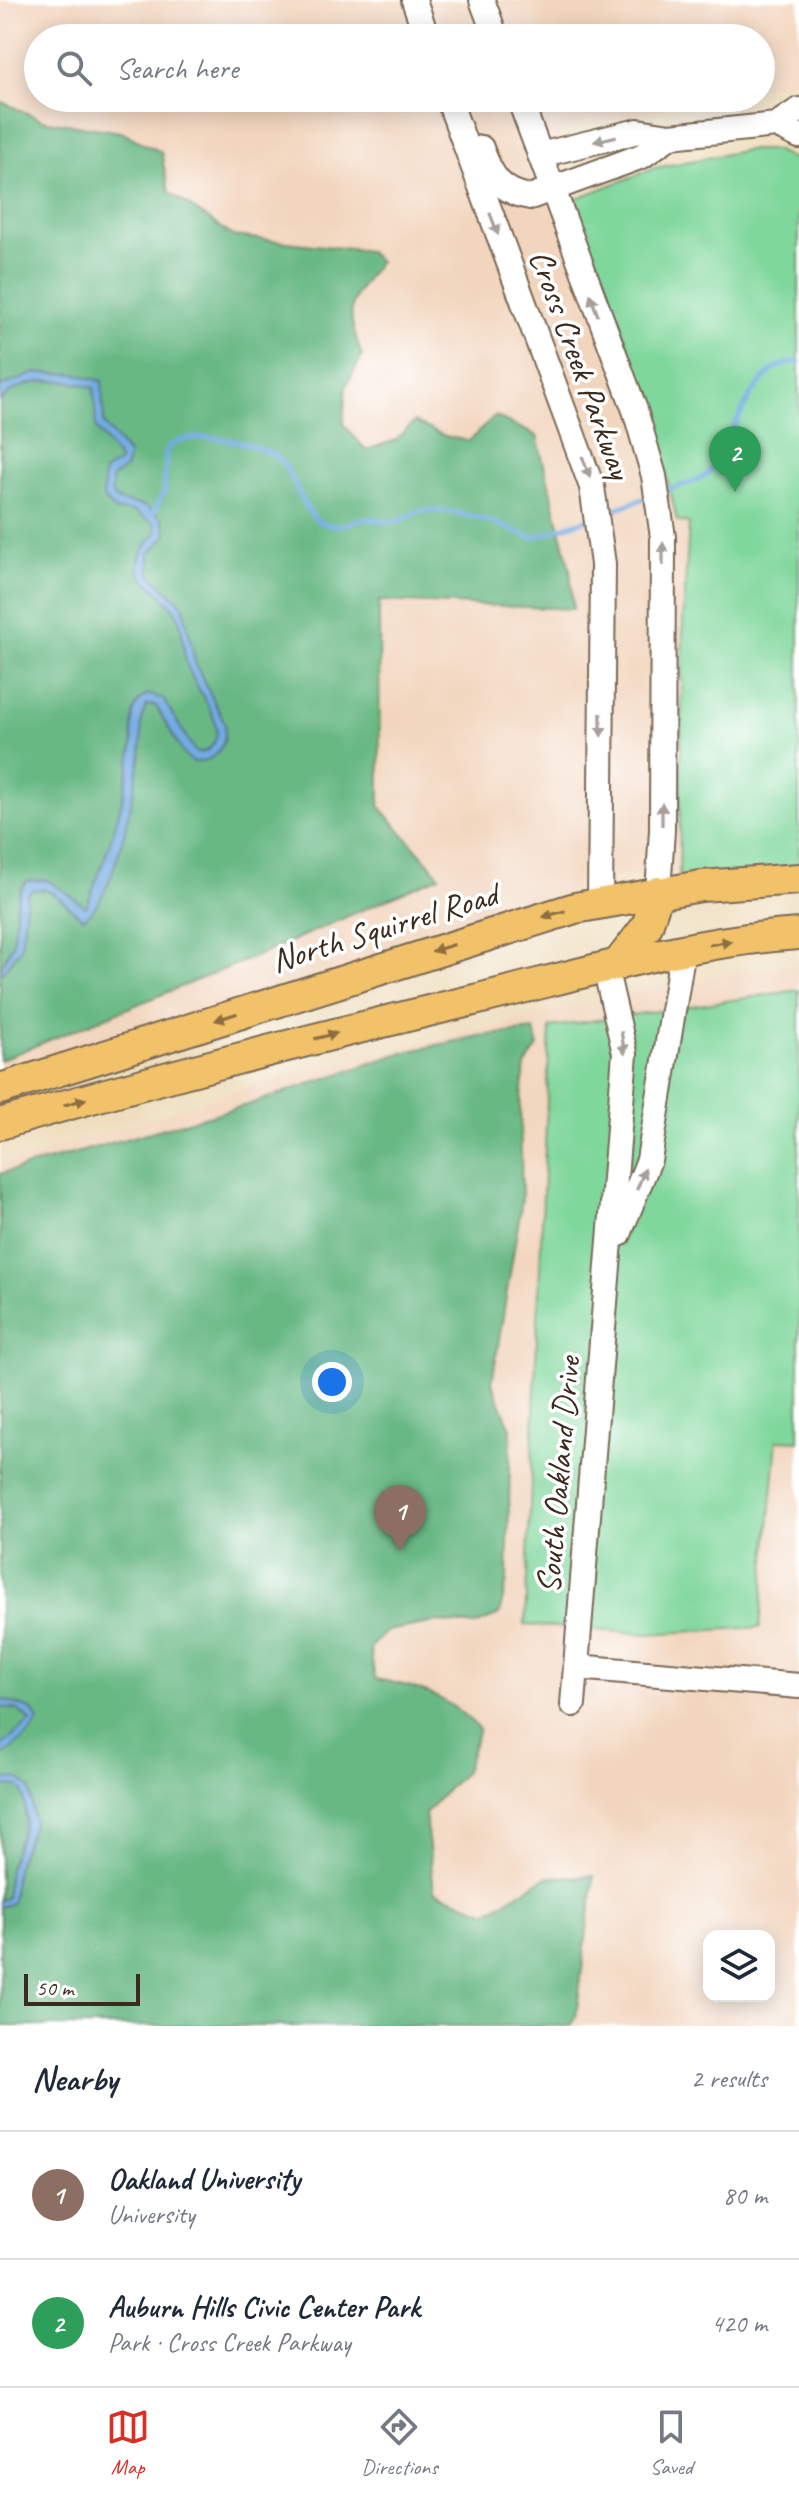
<!DOCTYPE html>
<html lang="en">
<head>
<meta charset="utf-8">
<style>
	body { margin:0; font-family:Caveat,sans-serif; background:#f2f2f3; color:#1f2937 }
	.controls { position:absolute; right:24px; bottom:24px; display:grid; overflow:hidden; border-radius:16px; box-shadow:0 4px 20px #0003 }
	.controls button { width:72px; height:72px; display:grid; place-items:center; padding:0; border:0; border-bottom:2px solid #e0e1e3; background:#fff; color:#1f2937; font:40px sans-serif }
	.scale { position:absolute; left:24px; bottom:20px; width:116px; box-sizing:border-box; padding-left:8px; border:4px solid #3b2a1e; border-top:0; font-size:22px; line-height:28px; white-space:nowrap; color:#3b2a1e; -webkit-text-stroke:6px #fff; paint-order:stroke }
	.you { position:absolute; left:332px; top:1382px; width:28px; height:28px; margin:-20px; border:6px solid #fff; border-radius:50%; background:#1a73e8; box-shadow:0 0 0 12px #1a73e833 }
	.badge { display:grid; place-items:center; width:52px; height:52px; border-radius:50%; background:#d93025; color:#fff; font-size:26px; font-weight:700 }
	.pin { position:absolute; translate:-50% -66px; filter:drop-shadow(0 2px 4px #0008) }
	.pin::after { content:''; position:absolute; top:42px; width:28px; height:24px; background:inherit; clip-path:polygon(0 0,100% 0,50% 100%) }
	.list { margin:0; padding:0; list-style:none }
	h2 { display:flex; justify-content:space-between; align-items:center; height:104px; margin:0; padding:0 32px; font-size:34px }
	h2 small { font-size:26px; font-weight:400; color:#747a83 }
	.list li { display:grid; grid-template-columns:52px 1fr auto; gap:24px; align-items:center; box-sizing:border-box; height:128px; padding:0 32px; border-top:2px solid #e0e1e3 }
	.list b { display:block; font-size:30px; white-space:nowrap }
	.list p { margin:0; font-size:26px; white-space:nowrap; color:#747a83 }
	.list em { font-size:26px; font-style:normal; color:#747a83 }
	.icon { flex:none; width:44px; height:44px; fill:none; stroke:currentColor; stroke-width:2; stroke-linecap:round; stroke-linejoin:round }
	.map { position:relative; flex:none; width:799px; height:2026px; overflow:hidden }
	.search { position:absolute; background:#fff; box-shadow:0 4px 20px #0003; left:24px; right:24px; top:24px; height:88px; display:flex; align-items:center; gap:20px; box-sizing:border-box; padding:0 28px; border-radius:44px; color:#747a83; font-size:30px }
	.sheet { height:360px; background:#fff }
	nav { display:flex; justify-content:space-around; align-items:center; box-sizing:border-box; height:112px; border-top:2px solid #e0e1e3; background:#fff; font-size:22px; color:#747a83 }
	nav a { display:grid; justify-items:center; gap:4px }
	nav .on { color:#d93025 }
	.map>svg:first-child { display:block }
	.built { fill:#f2d5bd; fill-rule:evenodd }
	.green { fill:#80d79c; stroke:#5e805d; stroke-width:2 }
	.forest { fill:#68b884; stroke:#527151; stroke-width:2 }
	.water { fill:#72abe2; stroke:#566a80; stroke-width:2 }
	.lines { fill:none; stroke-linecap:round; stroke-linejoin:round }
	.stream { stroke:#72abe2; stroke-width:5 }
	.minor-casing { stroke:#7a6956; stroke-width:28 }
	.major-casing { stroke:#7a6956; stroke-width:34 }
	.minor { stroke:#fff; stroke-width:24 }
	.major { stroke:#f2c26a; stroke-width:30 }
	.oneway { fill:#a79f9a }
	.oneway2 { fill:#8d6e40 }
	.labels { text-anchor:middle; dominant-baseline:central; stroke-width:7; stroke-linejoin:round; paint-order:stroke }
	.street-label { font-size:34px; fill:#3b2a1e; stroke:#fff }
</style>
</head>
<body>
<div class="map">
<svg width="799" height="2026" viewBox="0 0 799 2026">
	<rect width="100%" height="100%" fill="#fff"/>
	<filter id="ink" filterUnits="userSpaceOnUse"><feTurbulence type="fractalNoise" baseFrequency=".0125" numOctaves="2"/><feDisplacementMap in="SourceGraphic" scale="16" xChannelSelector="R" yChannelSelector="G"/><feConvolveMatrix kernelMatrix="1 2 1 2 8 2 1 2 1" color-interpolation-filters="sRGB"/></filter>
	<filter id="wash" filterUnits="userSpaceOnUse"><feTurbulence type="fractalNoise" baseFrequency=".006" numOctaves="4" result="noise"/><feDisplacementMap in="SourceGraphic" scale="32" xChannelSelector="R" yChannelSelector="G"/><feGaussianBlur stdDeviation="1.8" result="paint"/><feColorMatrix in="noise" values="0 0 0 0 0 0 0 0 0 0 0 0 0 0 0 0 0 1.4 0 .05"/><feComposite in="paint" operator="in"/></filter>
	<g filter="url(#wash)">
		<rect width="100%" height="100%" fill="#efdebe"/>
		<g class="built">
			<polygon points="0,0 799,0 799,79 761,87 761,38 38,38 38,98 709,98 558,131 574,199 689,523 683,621 679,876 587,869 571,889 523,911 0,1079"/>
			<path d="M799,964V2026H0V1166L267,1081L625,994L747,969ZM709,1936H769V1996H709Z"/>
		</g>
		<g class="green">
			<polygon points="747,150 775,150 799,162 799,870 679,876 683,621 689,523 677,521 652,411 574,199 655,168"/>
			<polygon points="799,990 799,1441 777,1440 760,1627 648,1634 525,1625 550,1027"/>
		</g>
		<g class="forest">
			<path d="M0,101L42,120L121,132L161,152L169,192L233,236L368,251L379,262C347,304 345,307 362,356L346,386L343,424L366,450L396,440L414,422L445,436L469,441L495,416L537,436L570,569L573,609L379,601L380,807L440,876L264,953L0,1060Z"/>
			<path d="M534,1030L538,1046L525,1066L520,1106L522,1200L492,1383L511,1429L507,1581L499,1615L475,1625L436,1622L387,1631L370,1647L375,1679C418,1686 449,1697 479,1729L465,1771L425,1813L434,1891L487,1912L546,1877L594,1876L576,2017L571,2026H0V1174L247,1105L401,1053L479,1036Z"/>
		</g>
		<g class="water">
			<path d="M35,373L76,374L102,381L104,424L129,455L125,469L112,478V495L119,501L145,506L163,519L167,535L150,553V574L183,605L196,665L225,724C227,747 216,762 193,762L184,755L156,706L147,705C138,720 143,737 141,753C134,789 115,903 83,918C65,907 56,885 32,890L27,895L21,948L0,975C0,961 8,957 12,945C20,922 10,899 27,881L48,880L86,907C107,855 124,806 132,750C134,730 126,706 148,694L163,699L196,753C209,753 215,745 217,733C215,708 194,688 187,665C181,649 185,625 175,611C153,576 116,579 156,533L155,524L133,511H116L103,498L104,472L120,461L96,428L94,388C65,378 22,376 0,402V387Z"/>
			<path d="M0,1699L31,1709L38,1720C34,1737 10,1745 0,1760L2,1745L31,1721L18,1710L0,1707Z"/>
			<polygon points="0,1778 20,1780 30,1788 34,1822 16,1869 12,1903 0,1907 0,1900 6,1898 9,1868 26,1820 23,1792 18,1787 0,1786"/>
		</g>
		<g class="lines">
			<g class="stream">
				<path d="M665,491C677,486 701,482 710,471C732,442 752,360 799,362"/>
				<path d="M154,511L164,492L166,450C184,425 265,442 283,463C294,477 305,517 322,523C339,530 353,519 369,519C377,519 385,523 393,522C404,521 411,513 421,511C451,506 505,525 532,538L588,519"/>
				<polyline points="604,513 651,496"/>
			</g>
		</g>
	</g>
	<g filter="url(#ink)">
		<g class="lines">
			<g class="minor-casing">
				<g id="minor">
					<polyline points="414,0 427,38"/>
					<polyline points="482,0 496,38"/>
					<polyline points="448,98 592,487 603,564 600,903"/>
					<polyline points="519,98 635,410 654,476 663,537 662,830 658,892"/>
					<polyline points="776,125 799,136"/>
					<path d="M481,148C491,176 500,192 530,197L642,156L670,136"/>
					<polyline points="540,155 638,131 670,136 776,125 799,110"/>
					<polyline points="619,1234 649,1160 683,949"/>
					<polyline points="576,1667 799,1686"/>
					<polyline points="573,1704 625,1053 605,967"/>
				</g>
			</g>
			<g class="major-casing">
				<g id="major">
					<polyline points="617,965 647,926 658,892"/>
					<polyline points="0,1089 575,908 701,886 799,879"/>
					<path d="M0,1124C157,1078 315,1038 474,1000C581,974 688,941 799,934"/>
				</g>
			</g>
			<use href="#minor" class="minor"/>
			<use href="#major" class="major"/>
		</g>
		<defs><path id="oneway-solid" d="M-6-.8H1V-3.2L6.5 0L1 3.2V.8H-6Z" transform="scale(2)"/></defs>
		<g class="oneway">
			<use href="#oneway-solid" transform="translate(605 139) rotate(166)"/>
			<use href="#oneway-solid" transform="translate(494 224) rotate(69)"/>
			<use href="#oneway-solid" transform="translate(594 305) rotate(-110)"/>
			<use href="#oneway-solid" transform="translate(586 467) rotate(71)"/>
			<use href="#oneway-solid" transform="translate(663 554) rotate(-90)"/>
			<use href="#oneway-solid" transform="translate(601 725) rotate(89)"/>
			<use href="#oneway-solid" transform="translate(662 814) rotate(-90)"/>
			<use href="#oneway-solid" transform="translate(623 1043) rotate(81)"/>
			<use href="#oneway-solid" transform="translate(641 1179) rotate(-68)"/>
		</g>
		<g class="oneway2">
			<use href="#oneway-solid" transform="translate(554 914) rotate(164)"/>
			<use href="#oneway-solid" transform="translate(720 943) rotate(-9)"/>
			<use href="#oneway-solid" transform="translate(443 948) rotate(163)"/>
			<use href="#oneway-solid" transform="translate(226 1017) rotate(162)"/>
			<use href="#oneway-solid" transform="translate(326 1036) rotate(-14)"/>
			<use href="#oneway-solid" transform="translate(75 1102) rotate(-16)"/>
		</g>
	</g>
	<g class="labels">
		<g class="street-label">
			<text transform="translate(581 364) rotate(70)">Cross Creek Parkway</text>
			<text transform="translate(384 927) rotate(-17)">North Squirrel Road</text>
			<text transform="translate(558 1475) rotate(-85)">South Oakland Drive</text>
		</g>
	</g>
</svg>
<div class="controls">
<button><svg class="icon" aria-label="layers" viewBox="0 0 24 24"><path d="M12 4l9 5-9 5-9-5zM3 14l9 5 9-5"/></svg></button>
</div>
<div class="scale">50 m</div>
<div class="you"></div>
<div class="pin badge" style="left:400px;top:1551px;background:#8d6e63">1</div>
<div class="pin badge" style="left:735px;top:492px;background:#2e9e5b">2</div>
<div class="search"><svg class="icon" aria-label="search" viewBox="0 0 24 24"><circle cx="10" cy="10" r="6"/><path d="M15 15l6 6"/></svg>Search here</div>
</div>
<section class="sheet">
<h2>Nearby<small>2 results</small></h2>
<ul class="list">
<li><span class="badge" style="background:#8d6e63">1</span><div><b>Oakland University</b><p>University</p></div><em>80 m</em></li>
<li><span class="badge" style="background:#2e9e5b">2</span><div><b>Auburn Hills Civic Center Park</b><p>Park · Cross Creek Parkway</p></div><em>420 m</em></li>
</ul>
</section>
<nav>
<a class="on"><svg class="icon" aria-label="map" viewBox="0 0 24 24"><path d="M3 6l6-2 6 2 6-2v14l-6 2-6-2-6 2zM9 4v14M15 6v14"/></svg>Map</a>
<a><svg class="icon" aria-label="directions" viewBox="0 0 24 24"><path d="M12 3l9 9-9 9-9-9zM9 14v-3h6M13 9l2 2-2 2"/></svg>Directions</a>
<a><svg class="icon" aria-label="saved" viewBox="0 0 24 24"><path d="M7 4h10v16l-5-4-5 4z"/></svg>Saved</a>
</nav>
</body>
</html>
